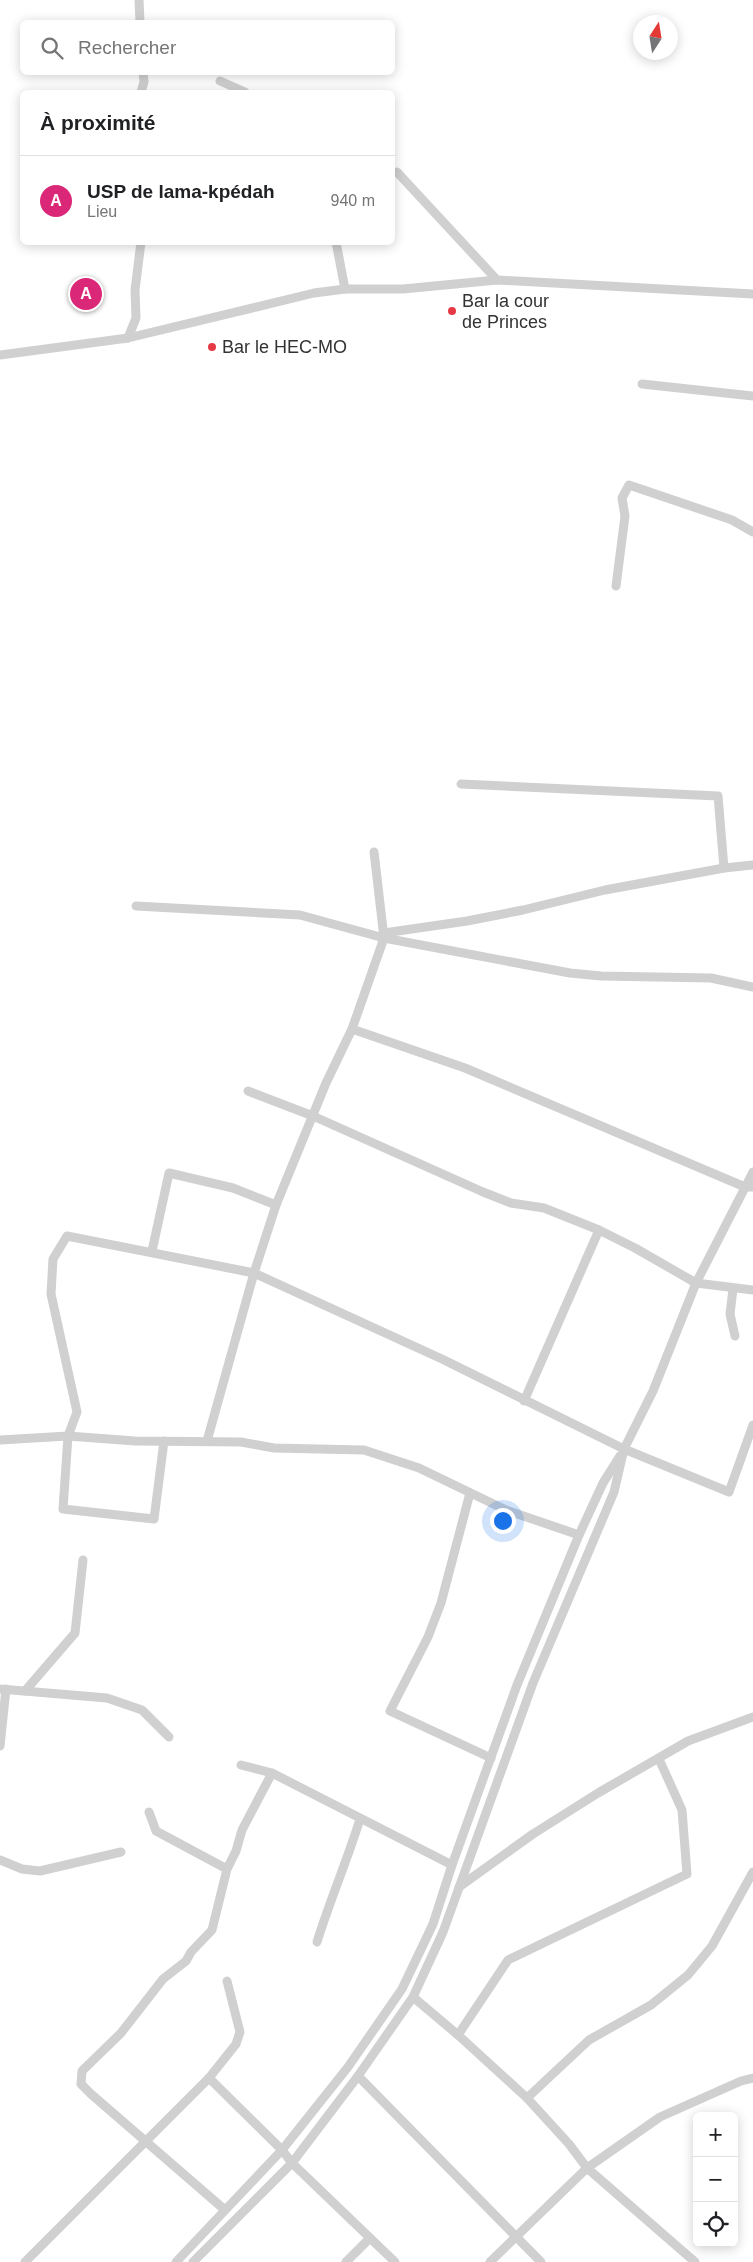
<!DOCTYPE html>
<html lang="fr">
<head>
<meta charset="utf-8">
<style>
	body { margin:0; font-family:Helvetica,sans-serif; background:#f2f2f2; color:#202124 }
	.controls { position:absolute; right:15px; bottom:15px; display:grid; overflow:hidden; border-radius:8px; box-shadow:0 2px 12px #0003 }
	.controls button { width:45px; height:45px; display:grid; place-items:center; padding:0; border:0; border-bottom:1px solid #e0e0e0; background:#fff; color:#202124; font:25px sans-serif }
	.compass { position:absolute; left:633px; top:15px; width:45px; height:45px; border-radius:50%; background:#fff; box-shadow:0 2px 12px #0003; rotate:12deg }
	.you { position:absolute; left:502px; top:1520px; width:18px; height:18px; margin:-12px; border:4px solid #fff; border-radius:50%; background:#1a73e8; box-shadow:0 0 0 8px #1a73e833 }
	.badge { display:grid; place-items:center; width:32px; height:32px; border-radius:50%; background:#db2777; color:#fff; font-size:16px; font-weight:700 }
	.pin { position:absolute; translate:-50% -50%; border:2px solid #fff; box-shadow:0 1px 5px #0006 }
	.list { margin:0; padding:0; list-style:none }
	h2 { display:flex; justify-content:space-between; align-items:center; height:65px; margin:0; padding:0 20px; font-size:21px }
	h2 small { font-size:16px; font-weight:400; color:#757577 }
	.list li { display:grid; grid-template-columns:32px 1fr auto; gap:15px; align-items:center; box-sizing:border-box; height:90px; padding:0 20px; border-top:1px solid #e0e0e0 }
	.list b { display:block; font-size:19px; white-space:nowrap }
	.list p { margin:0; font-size:16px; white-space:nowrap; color:#757577 }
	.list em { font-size:16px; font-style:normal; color:#757577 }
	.icon { flex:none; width:28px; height:28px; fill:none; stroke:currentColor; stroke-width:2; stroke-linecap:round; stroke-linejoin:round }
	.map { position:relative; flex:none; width:753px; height:2262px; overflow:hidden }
	.search { position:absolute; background:#fff; box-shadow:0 2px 12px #0003; left:20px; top:20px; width:375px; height:55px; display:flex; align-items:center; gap:12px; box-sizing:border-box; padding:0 18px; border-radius:8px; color:#757577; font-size:19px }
	.panel { position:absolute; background:#fff; box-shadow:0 2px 12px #0003; left:20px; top:90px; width:375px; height:155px; border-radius:8px }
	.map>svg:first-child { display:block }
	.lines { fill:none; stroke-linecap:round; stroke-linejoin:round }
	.minor { stroke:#d0d0d0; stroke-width:9 }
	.poi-dot { fill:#e63946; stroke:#fff; stroke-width:2 }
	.labels { text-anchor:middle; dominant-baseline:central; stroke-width:5; stroke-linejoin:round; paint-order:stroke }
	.poi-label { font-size:18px; fill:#333; stroke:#fff; text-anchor:start }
</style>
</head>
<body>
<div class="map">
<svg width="753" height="2262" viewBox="0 0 753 2262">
	<rect width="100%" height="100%" fill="#fff"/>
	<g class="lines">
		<g class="minor">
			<polyline points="139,0 140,22"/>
			<polyline points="220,81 245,92"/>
			<polyline points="141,92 144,82 143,72"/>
			<polyline points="397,172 497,280"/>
			<polyline points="336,242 345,289"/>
			<polyline points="128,338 136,318 135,290 141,242"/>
			<polyline points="0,355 128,338 314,293 345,289 403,289 497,280 753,294"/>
			<polyline points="642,384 753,396"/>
			<polyline points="616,586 625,516 622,498 629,485 732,520 753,532"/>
			<polyline points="461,784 718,796 724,868"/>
			<polyline points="136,906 300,915 384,938 570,973 601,976 711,978 753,987"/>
			<polyline points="384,933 467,921 523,910 605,890 724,868 753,865"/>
			<polyline points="352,1029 465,1068 745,1187 753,1187"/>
			<polyline points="248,1091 313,1116 483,1192 511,1203 544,1208 599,1230 635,1248 696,1283 753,1290"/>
			<polyline points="152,1251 169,1173 233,1188 276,1205"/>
			<polyline points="733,1289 730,1314 735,1336"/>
			<polyline points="524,1401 599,1230"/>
			<polyline points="0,1440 68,1436 135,1441 241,1442 274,1448 364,1450 419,1468 506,1510 579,1535"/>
			<polyline points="164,1441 154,1519 63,1509 68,1436 77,1412 51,1294 53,1259 67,1236 254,1273 442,1359 624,1449 729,1492 753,1425"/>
			<polyline points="207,1441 254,1273 276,1205 326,1083 352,1029 384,938 374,852"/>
			<polyline points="470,1493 441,1603 428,1637 390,1711 491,1758"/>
			<polyline points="0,1689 107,1698 142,1710 169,1737"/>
			<polyline points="25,1691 75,1633 83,1560"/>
			<polyline points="0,1746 6,1689"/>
			<polyline points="241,1765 272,1773 452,1865"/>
			<polyline points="149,1812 156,1831 227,1869"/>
			<polyline points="0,1860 22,1869 40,1871 121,1852"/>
			<polyline points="459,1887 533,1834 598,1793 688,1741 753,1717"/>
			<path d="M317,1942C330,1900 347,1861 360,1819"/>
			<polyline points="413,1997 458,2035 527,2098 569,2144 587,2168 695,2262"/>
			<polyline points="458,2035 508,1960 687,1874 682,1810 659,1759"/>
			<polyline points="358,2076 541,2262"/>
			<polyline points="209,2078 282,2150 292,2163 395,2262"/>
			<polyline points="527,2098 589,2040 651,2005 688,1975 712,1946 753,1872"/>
			<polyline points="225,2210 91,2094 81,2084 82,2071 121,2033 163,1979 186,1961 191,1952 212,1930 227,1869 236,1851 242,1830 272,1773"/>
			<polyline points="25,2262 209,2078 236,2044 240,2032 227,1981"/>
			<polyline points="176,2262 282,2150 348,2067 402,1989 433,1924 452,1865 517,1685 579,1535 603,1483 620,1456"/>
			<polyline points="193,2262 292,2163 358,2076 413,1997 443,1932 533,1683 614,1492 624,1449 653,1391 696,1283 753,1172"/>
			<polyline points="346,2262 370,2238"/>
			<polyline points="490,2262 587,2168 660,2117 741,2081 753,2078"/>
		</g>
	</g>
	<g class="poi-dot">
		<circle cx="452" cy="311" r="5"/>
		<circle cx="212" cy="347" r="5"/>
	</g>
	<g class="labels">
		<g class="poi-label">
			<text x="462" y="301">Bar la cour<tspan x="462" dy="21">de Princes</tspan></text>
			<text x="222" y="347">Bar le HEC-MO</text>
		</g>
	</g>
</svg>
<div class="controls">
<button>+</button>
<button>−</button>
<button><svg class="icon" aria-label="locate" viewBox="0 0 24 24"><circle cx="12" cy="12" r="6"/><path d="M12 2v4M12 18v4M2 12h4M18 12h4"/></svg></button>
</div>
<svg class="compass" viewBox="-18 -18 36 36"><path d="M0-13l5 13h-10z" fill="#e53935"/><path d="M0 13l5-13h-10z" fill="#757577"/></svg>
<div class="you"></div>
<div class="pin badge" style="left:86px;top:294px">A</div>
<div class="search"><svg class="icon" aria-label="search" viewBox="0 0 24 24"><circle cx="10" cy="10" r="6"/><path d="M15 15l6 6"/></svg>Rechercher</div>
<section class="panel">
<h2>À proximité<small></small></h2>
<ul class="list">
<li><span class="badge">A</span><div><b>USP de lama-kpédah</b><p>Lieu</p></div><em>940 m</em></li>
</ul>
</section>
</div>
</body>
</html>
